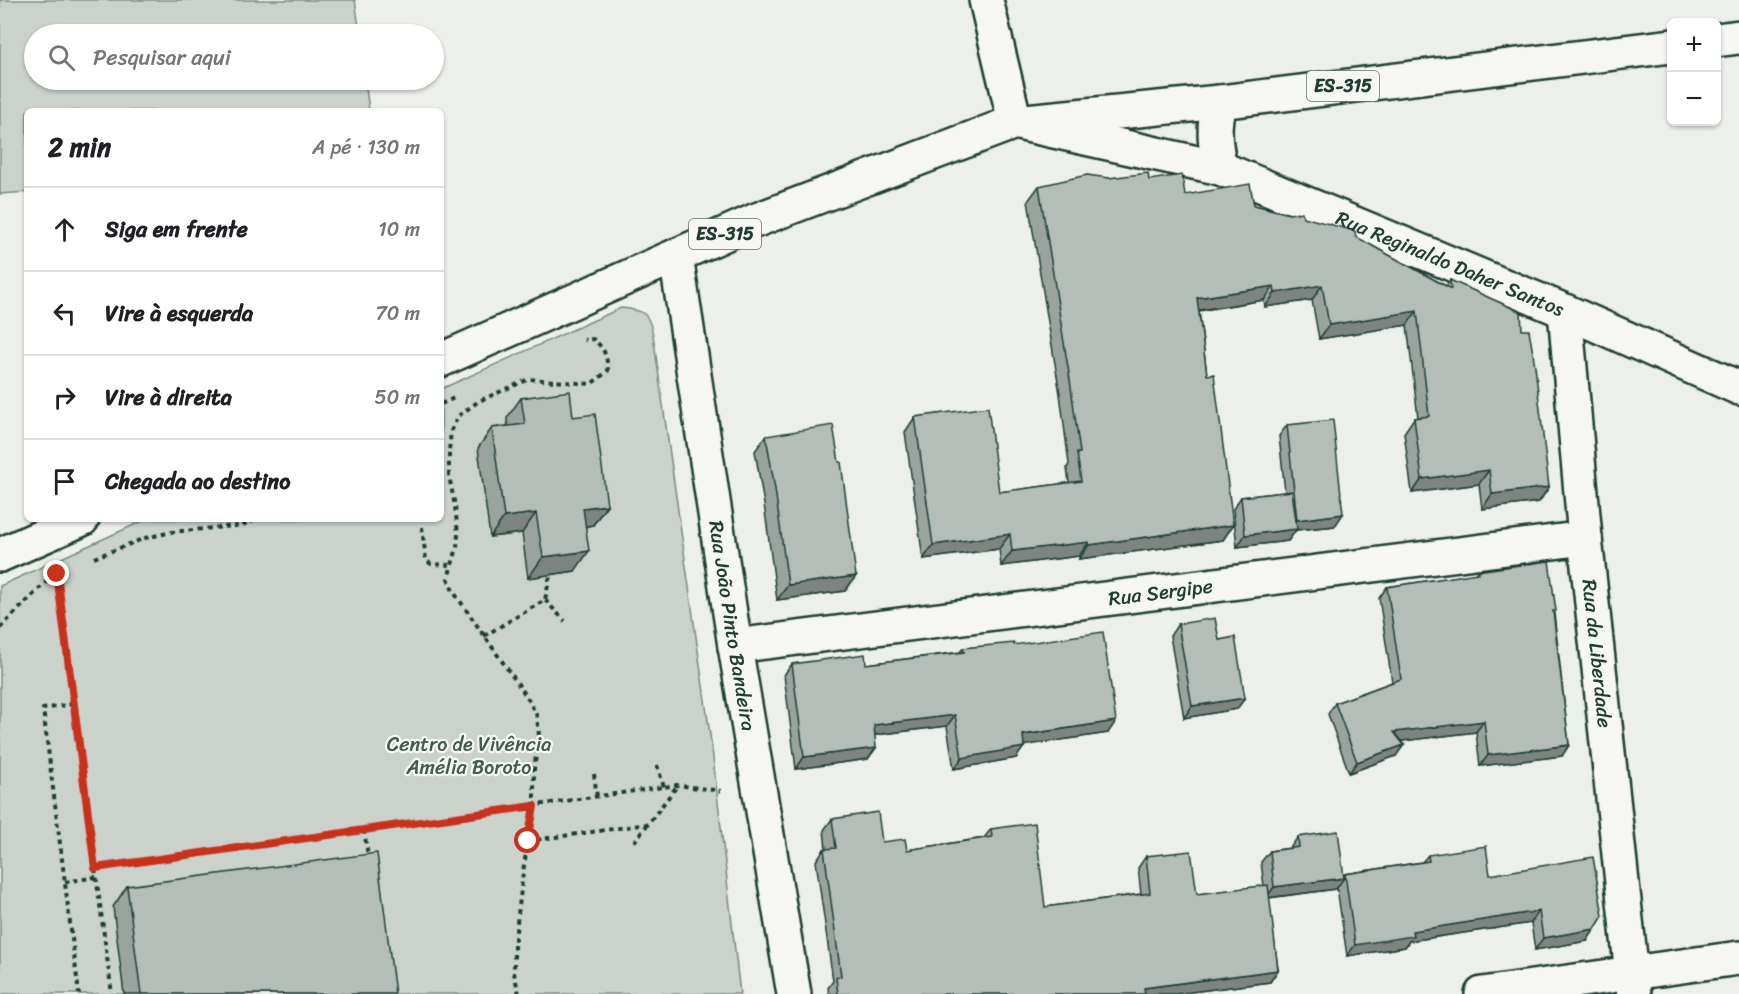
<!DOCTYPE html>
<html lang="pt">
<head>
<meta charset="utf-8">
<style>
	body { margin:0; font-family:Sriracha,sans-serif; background:#f6f6f6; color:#202124 }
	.controls { position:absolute; right:18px; top:18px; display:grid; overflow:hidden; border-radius:9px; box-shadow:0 2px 4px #0004 }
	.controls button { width:54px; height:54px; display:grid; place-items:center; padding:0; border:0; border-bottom:2px solid #e0e0e0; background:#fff; color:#202124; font:30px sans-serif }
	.stop { position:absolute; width:18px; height:18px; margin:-14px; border:4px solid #c8321e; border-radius:50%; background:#fff }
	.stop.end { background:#c8321e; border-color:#fff; box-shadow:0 2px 6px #0008 }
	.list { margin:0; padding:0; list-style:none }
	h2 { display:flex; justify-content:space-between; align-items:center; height:78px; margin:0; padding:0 24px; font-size:26px }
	h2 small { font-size:20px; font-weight:400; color:#757577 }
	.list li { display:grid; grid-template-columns:39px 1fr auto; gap:18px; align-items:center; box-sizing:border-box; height:84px; padding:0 24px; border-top:2px solid #e0e0e0 }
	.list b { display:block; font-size:22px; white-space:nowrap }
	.list em { font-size:20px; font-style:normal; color:#757577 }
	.icon { flex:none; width:33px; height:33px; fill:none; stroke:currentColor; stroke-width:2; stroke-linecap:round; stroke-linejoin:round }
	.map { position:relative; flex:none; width:1739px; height:994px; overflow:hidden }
	.search { position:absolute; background:#fff; box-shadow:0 2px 4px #0004; left:24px; top:24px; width:420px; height:66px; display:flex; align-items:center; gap:15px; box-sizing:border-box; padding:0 21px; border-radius:33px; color:#757577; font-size:22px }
	.panel { position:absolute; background:#fff; box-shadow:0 2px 4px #0004; left:24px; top:108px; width:420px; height:414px; border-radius:9px }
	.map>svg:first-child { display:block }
	.green { fill:#cbd2cc; stroke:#758880; stroke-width:1.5 }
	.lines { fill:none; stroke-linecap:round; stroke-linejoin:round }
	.street-casing { stroke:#1f3d34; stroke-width:38 }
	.primary-casing { stroke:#1f3d34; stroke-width:38 }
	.path { stroke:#1f3d34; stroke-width:4; stroke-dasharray:4.5 4.5; stroke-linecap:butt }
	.street { stroke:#f6f6f2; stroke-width:33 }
	.primary { stroke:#f6f6f2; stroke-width:33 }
	.wall { fill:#9ba39e; stroke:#1f3d34; stroke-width:1.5 }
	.shaded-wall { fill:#7e8481; stroke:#1f3d34; stroke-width:1.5 }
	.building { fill:#b4bdb8; stroke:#1f3d34; stroke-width:1.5 }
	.route { stroke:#c8321e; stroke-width:8 }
	.labels { text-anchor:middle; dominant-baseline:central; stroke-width:4.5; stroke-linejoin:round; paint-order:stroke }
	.shield { fill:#f6f6f2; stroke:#60746d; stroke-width:1.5 }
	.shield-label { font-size:18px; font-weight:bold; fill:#1f3d34 }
	.street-label { font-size:20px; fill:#1f3d34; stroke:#f6f6f2 }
	.park-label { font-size:20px; fill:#415b52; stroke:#f6f6f2 }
</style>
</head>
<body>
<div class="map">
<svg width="1739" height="994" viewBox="0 0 1739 994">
	<rect width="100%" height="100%" fill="#edefea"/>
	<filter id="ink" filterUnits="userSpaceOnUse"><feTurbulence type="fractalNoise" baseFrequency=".0167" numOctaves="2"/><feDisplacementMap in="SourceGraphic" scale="12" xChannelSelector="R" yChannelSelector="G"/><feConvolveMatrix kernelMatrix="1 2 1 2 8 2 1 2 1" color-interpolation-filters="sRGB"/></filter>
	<g filter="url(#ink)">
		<g class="green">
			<polygon points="0,0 355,0 360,34 34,34 34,80 365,80 369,111 27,111 27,192 0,194"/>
			<path d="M621,308C644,310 649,313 653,335L712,749L740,994H0V586L147,519H441V389Z"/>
		</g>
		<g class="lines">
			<g class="street-casing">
				<g id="street">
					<path d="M1220,102C1212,124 1215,145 1220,168"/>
					<path id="s1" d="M1022,124L1220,168L1565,311L1739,388"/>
					<path id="s2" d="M676,256L735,646L794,994"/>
					<path id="s3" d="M1565,311L1585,538L1634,994"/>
					<path id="s4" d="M735,646L1585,538"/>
					<polyline points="1482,994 1739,958"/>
				</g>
			</g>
			<g class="primary-casing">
				<g id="primary">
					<polyline points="986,0 1015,122"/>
					<polyline points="1716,40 1739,37"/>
					<polyline points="441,360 754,221 1015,122 1220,102 1672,46"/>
					<polyline points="0,555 82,519"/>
				</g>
			</g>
			<g class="path">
				<polyline points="441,404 454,398"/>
				<polyline points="422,527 426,560 431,564 451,565"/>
				<polyline points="94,558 145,538 172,532 235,526 250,523 255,519"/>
				<polyline points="57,574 73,704 112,994"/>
				<polyline points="545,600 565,621"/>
				<polyline points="0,628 52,576"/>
				<polyline points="484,636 545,600 550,575"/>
				<polyline points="73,704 43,709 79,994"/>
				<polyline points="657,765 664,787"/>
				<polyline points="594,774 597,797"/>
				<polyline points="364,830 368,856"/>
				<polyline points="528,841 648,824 677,786"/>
				<polyline points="634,842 648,824"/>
				<polyline points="95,868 677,785 721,791"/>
				<polyline points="65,882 96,877"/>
				<path d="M519,994L514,973V947L524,865L534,806V769L539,736L537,716L527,697L453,591L448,578L457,548L458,534L455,506L449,476V451L451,431L458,416L479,401L529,379L591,384L608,371C607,356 605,349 593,339L584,340"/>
			</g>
			<use href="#street" class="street"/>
			<use href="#primary" class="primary"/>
		</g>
		<g class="wall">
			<polygon points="1109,178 1149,180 1185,195 1254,205 1303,217 1356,237 1446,286 1450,280 1522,330 1549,487 1539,502 1482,509 1479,484 1412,493 1404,433 1414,418 1418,418 1407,325 1319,339 1312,300 1265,307 1264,300 1199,311 1207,375 1233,525 1223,540 1079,559 1079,556 1001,566 999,549 923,559 905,432 915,417 999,492 1069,483 1067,468 1069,464 1060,394 1028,201 1039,186"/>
			<polygon points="521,398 573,417 607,505 593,525 586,526 575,571 528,578 522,533 490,537 478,448 492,428 508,426 507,418"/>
			<polygon points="1287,425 1335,526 1296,530 1288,541 1237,547 1233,509 1241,497 1285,492 1279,436"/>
			<polygon points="766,436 856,576 845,591 777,600 764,504 755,451"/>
			<polygon points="1477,571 1554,613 1569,745 1562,756 1480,766 1476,732 1401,741 1396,756 1349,773 1328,714 1335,703 1392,682 1379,598 1387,587 1475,574"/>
			<polygon points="1178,624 1219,640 1237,709 1184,718 1170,636"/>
			<polygon points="1014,645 1108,733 1024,745 1016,758 954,769 947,726 875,735 868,759 796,769 784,675 792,664 866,664 960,652 963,648"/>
			<polygon points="832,819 882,842 907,850 984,838 991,829 1045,907 1141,894 1138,868 1146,856 1197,894 1264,886 1261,862 1270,851 1290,848 1298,837 1344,875 1345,874 1422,862 1428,855 1490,875 1587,941 1535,950 1531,923 1409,941 1405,947 1347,956 1337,888 1336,889 1269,898 1278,970 1270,982 1175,994 829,994 828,988 833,981 816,861 824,849 826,849 824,830"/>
			<polygon points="127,886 395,994 124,994 113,907"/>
		</g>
		<g class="shaded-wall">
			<polygon points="1322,285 1312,300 1265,307 1275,293"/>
			<polygon points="1274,286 1264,300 1187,312 1197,298"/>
			<polygon points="1417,311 1407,325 1319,339 1329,325"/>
			<polygon points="1489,470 1479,484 1412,493 1422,479"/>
			<polygon points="1549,487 1539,502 1482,509 1492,494"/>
			<polygon points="607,505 593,525 569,529 583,508"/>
			<polygon points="536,513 522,533 490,537 504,517"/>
			<polygon points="1343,514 1335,526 1296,530 1288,541 1237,547 1245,535 1289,530 1297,520"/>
			<polygon points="1233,525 1223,540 1079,559 1089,545"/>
			<polygon points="1010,534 999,549 923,559 933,545"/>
			<polygon points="1089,542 1079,556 1001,566 1012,551"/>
			<polygon points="589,551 575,571 528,578 543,557"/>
			<polygon points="856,576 845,591 777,600 788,585"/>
			<polygon points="1245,698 1237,709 1184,718 1192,706"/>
			<polygon points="955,715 947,726 866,736 874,725"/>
			<polygon points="1116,721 1108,733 1015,747 1023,735"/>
			<polygon points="1484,721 1476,732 1386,743 1394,732"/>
			<polygon points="1404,745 1396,756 1349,773 1357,762"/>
			<polygon points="1569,745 1562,756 1480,766 1488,755"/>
			<polygon points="1024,747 1016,758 954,769 962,758"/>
			<polygon points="876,748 868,759 796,769 804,757"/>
			<polygon points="1344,878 1336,889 1266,898 1274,887"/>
			<polygon points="1539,911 1531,923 1409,941 1405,947 1347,956 1355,945 1412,931"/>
			<polygon points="1595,929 1587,941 1535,950 1543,938"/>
			<polygon points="1278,970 1270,982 1175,994 1140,994 1144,988"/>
		</g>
		<g class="building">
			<polygon points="1148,173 1149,180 1182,175 1185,195 1250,184 1254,205 1289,214 1302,212 1303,217 1355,231 1356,237 1451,289 1450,280 1521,312 1522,330 1529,330 1535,366 1549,487 1492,494 1489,470 1422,479 1414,418 1429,416 1417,311 1329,325 1322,285 1275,293 1274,286 1197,298 1207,375 1214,374 1233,525 1089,545 1089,542 1012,551 1010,534 933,545 915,417 988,407 999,492 1081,481 1077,453 1080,453 1070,380 1039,186 1087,175 1109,178"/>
			<polygon points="570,391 573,417 595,414 607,505 583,508 589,551 543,557 536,513 504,517 492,428 525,424 521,398"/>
			<polygon points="1333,420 1343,514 1297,520 1287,425"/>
			<polygon points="833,425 839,462 841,462 856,576 788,585 775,489 766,436"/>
			<polygon points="1292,491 1297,529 1245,535 1241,497"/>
			<polygon points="1549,561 1556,611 1553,611 1569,745 1488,755 1484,721 1394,732 1404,745 1357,762 1335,703 1401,679 1387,587 1478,573 1477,571"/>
			<polygon points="1215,618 1219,640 1235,637 1245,698 1192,706 1178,624"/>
			<polygon points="1103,632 1116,721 1023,735 1024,747 962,758 955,715 874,725 876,748 804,757 792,664 865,654 866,664 964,652 963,648 1014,643 1014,645"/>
			<polygon points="878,812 882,842 905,839 907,850 992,837 991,829 1035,823 1045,907 1150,893 1146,856 1191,851 1197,894 1268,885 1278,970 1144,988 1145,994 838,994 836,977 841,976 824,849 836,848 832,819"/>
			<polygon points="1338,831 1344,878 1274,887 1270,851 1299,847 1298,837"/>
			<polygon points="1486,846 1490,875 1593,857 1603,916 1595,929 1543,938 1539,911 1412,931 1413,936 1355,945 1345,874 1429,861 1428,855"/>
			<polygon points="377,853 395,994 141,994 127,886"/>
		</g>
	</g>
	<g class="lines" filter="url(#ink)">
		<polyline class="route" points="57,574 95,868 534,806 528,841"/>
	</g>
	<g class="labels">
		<g class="shield">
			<rect x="1307" y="71" width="72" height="30" rx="4.5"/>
			<rect x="689" y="219" width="72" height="30" rx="4.5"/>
		</g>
		<g class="shield-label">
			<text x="1343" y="86">ES-315</text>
			<text x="725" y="234">ES-315</text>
		</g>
		<g class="street-label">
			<text stroke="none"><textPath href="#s1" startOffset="452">Rua Reginaldo Daher Santos</textPath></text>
			<text stroke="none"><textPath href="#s4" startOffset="429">Rua Sergipe</textPath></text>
			<text stroke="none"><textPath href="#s2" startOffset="374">Rua João Pinto Bandeira</textPath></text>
			<text stroke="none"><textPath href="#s3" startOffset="344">Rua da Liberdade</textPath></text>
		</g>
		<g class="park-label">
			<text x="469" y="744">Centro de Vivência<tspan x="469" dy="23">Amélia Boroto</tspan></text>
		</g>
	</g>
</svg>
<div class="controls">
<button>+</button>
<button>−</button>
</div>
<div class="stop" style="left:528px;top:841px"></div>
<div class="stop end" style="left:57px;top:574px"></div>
<div class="search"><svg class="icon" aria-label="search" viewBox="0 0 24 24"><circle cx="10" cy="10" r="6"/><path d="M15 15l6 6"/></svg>Pesquisar aqui</div>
<section class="panel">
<h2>2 min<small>A pé · 130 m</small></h2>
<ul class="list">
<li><svg class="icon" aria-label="ahead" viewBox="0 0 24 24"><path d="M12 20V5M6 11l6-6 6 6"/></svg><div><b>Siga em frente</b></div><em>10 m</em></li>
<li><svg class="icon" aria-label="left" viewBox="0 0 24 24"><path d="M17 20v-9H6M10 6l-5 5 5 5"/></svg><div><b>Vire à esquerda</b></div><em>70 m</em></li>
<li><svg class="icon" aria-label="right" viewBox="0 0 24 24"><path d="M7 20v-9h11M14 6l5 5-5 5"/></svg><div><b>Vire à direita</b></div><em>50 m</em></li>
<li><svg class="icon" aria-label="arrive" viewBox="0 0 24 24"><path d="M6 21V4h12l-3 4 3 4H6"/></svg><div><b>Chegada ao destino</b></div></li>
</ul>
</section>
</div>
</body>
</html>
